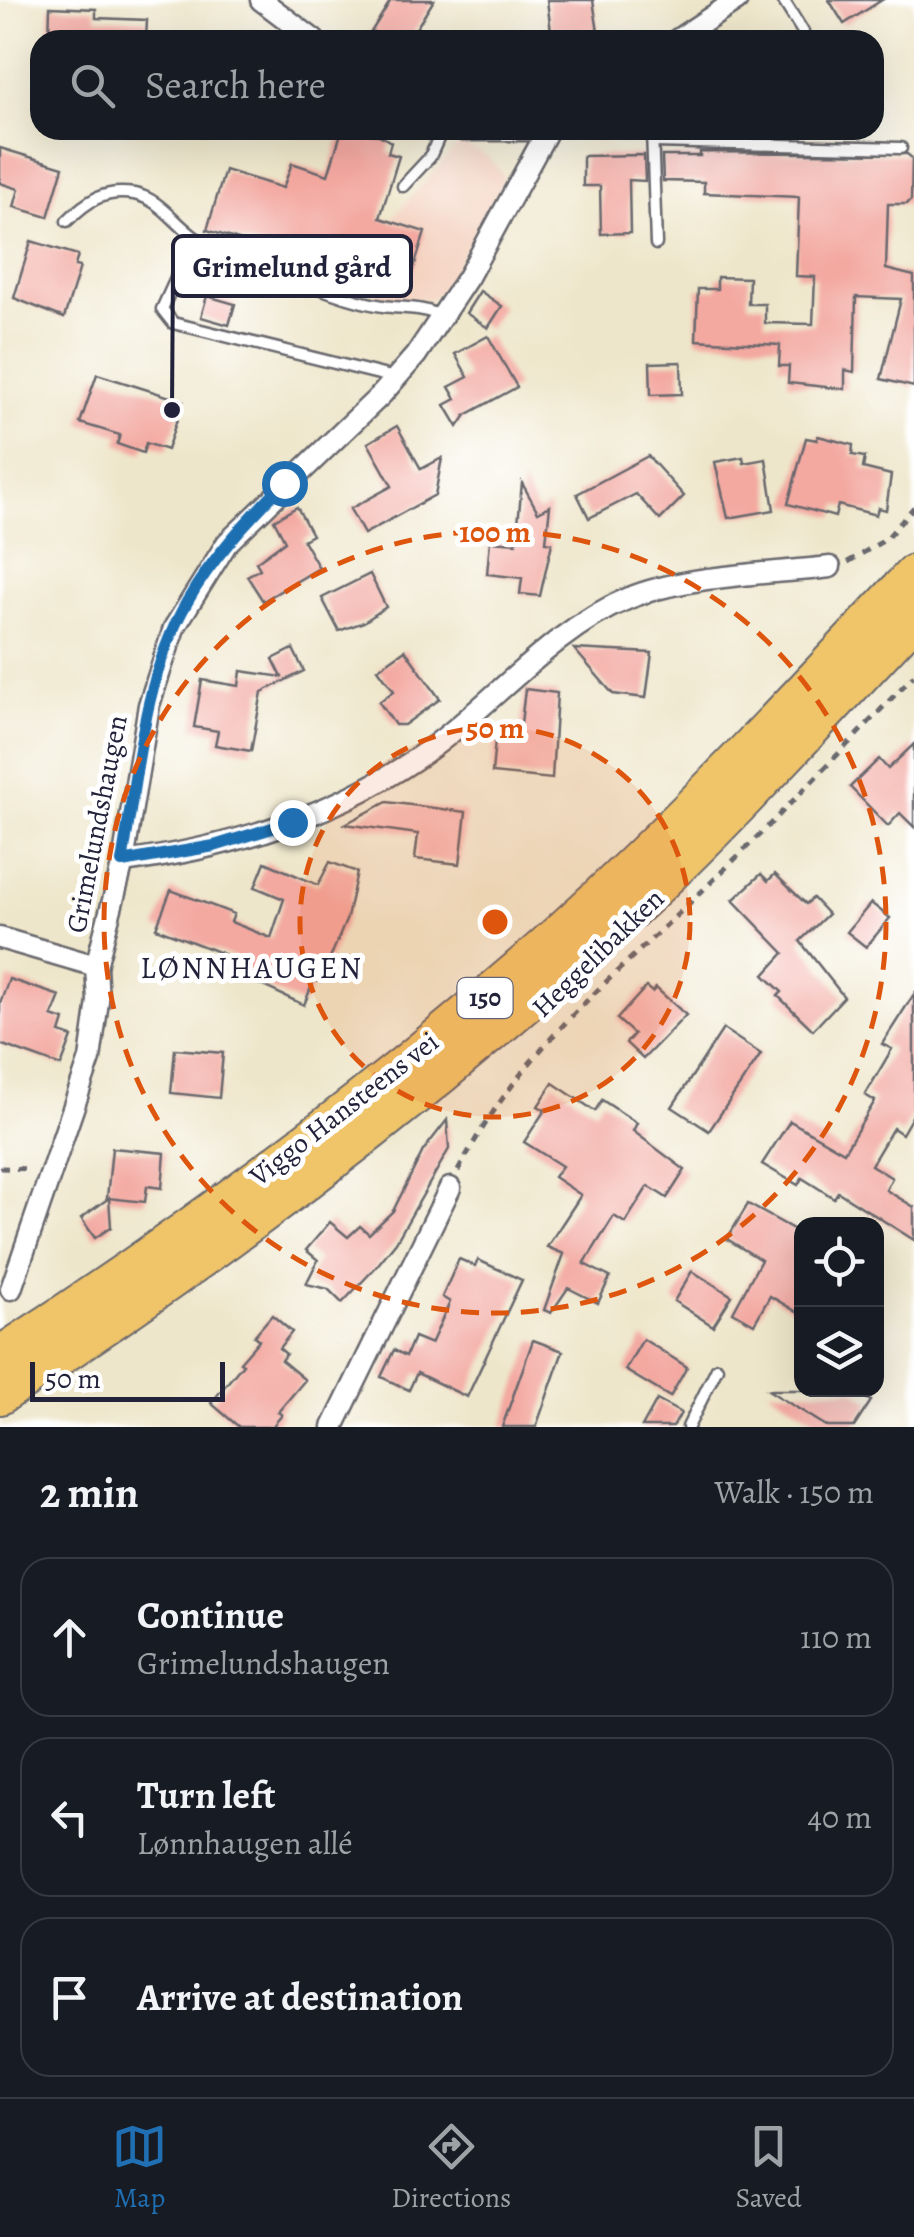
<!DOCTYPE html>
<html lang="en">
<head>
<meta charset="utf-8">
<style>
	body { margin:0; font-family:Alegreya,serif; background:#20242c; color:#f1f3f6 }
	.controls { position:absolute; right:30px; bottom:30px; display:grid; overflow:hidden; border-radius:20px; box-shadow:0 10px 40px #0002 }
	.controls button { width:90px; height:90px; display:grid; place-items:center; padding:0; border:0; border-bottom:2px solid #363941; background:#171b24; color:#f1f3f6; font:50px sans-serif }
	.scale { position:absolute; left:30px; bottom:25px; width:195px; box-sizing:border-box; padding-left:10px; border:5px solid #22223b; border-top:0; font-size:28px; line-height:35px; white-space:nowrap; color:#22223b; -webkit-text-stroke:8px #fff; paint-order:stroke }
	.stop { position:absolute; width:30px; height:30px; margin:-22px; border:8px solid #1f6fb2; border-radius:50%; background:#fff }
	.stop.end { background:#1f6fb2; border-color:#fff; box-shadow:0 2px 10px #0008 }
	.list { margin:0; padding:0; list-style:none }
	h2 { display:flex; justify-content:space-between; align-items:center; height:130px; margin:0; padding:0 40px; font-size:42px }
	h2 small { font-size:32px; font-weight:400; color:#9ea1a6 }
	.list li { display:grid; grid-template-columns:65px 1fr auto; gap:30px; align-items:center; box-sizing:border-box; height:160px; margin:0 20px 20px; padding:0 20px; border:2px solid #363941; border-radius:30px }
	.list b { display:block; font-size:38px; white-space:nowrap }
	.list p { margin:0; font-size:32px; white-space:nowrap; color:#9ea1a6 }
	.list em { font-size:32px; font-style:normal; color:#9ea1a6 }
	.icon { flex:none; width:55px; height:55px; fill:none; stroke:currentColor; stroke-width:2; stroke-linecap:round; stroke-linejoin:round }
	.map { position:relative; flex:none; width:914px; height:1427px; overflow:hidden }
	.search { position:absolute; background:#171b24; box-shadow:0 10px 40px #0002; left:30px; right:30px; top:30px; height:110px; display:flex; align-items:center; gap:25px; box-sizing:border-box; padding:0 35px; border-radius:30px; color:#9ea1a6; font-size:38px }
	.sheet { height:670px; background:#171b24 }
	nav { display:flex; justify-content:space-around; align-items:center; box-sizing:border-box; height:140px; border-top:2px solid #363941; background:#171b24; font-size:28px; color:#9ea1a6 }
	nav a { display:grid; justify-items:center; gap:5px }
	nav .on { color:#1f6fb2 }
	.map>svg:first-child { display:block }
	.built { fill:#f4d3c1 }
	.building { fill:#f3a8a0 }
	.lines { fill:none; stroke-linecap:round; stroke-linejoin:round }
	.lane-casing { stroke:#69676d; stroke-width:15 }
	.street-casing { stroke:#69676d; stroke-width:25 }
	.highway-casing { stroke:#69676d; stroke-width:42 }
	.path { stroke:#69676d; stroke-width:5; stroke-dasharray:8 8; stroke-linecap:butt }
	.lane { stroke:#fff; stroke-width:10 }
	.street { stroke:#fff; stroke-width:20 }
	.highway { stroke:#f0c469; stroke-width:38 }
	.route { stroke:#1f6fb2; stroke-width:12 }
	.ring { fill:none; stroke:#de560e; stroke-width:5; stroke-dasharray:18 12 }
	.labels { text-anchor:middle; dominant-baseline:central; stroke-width:10; stroke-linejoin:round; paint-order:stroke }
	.shield { fill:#fff; stroke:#646476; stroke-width:2.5 }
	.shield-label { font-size:25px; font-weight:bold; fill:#22223b }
	.street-label { font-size:28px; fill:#22223b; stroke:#fff }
	.neighbourhood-label { font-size:30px; letter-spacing:2.5px; fill:#22223b; stroke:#fff }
	.centre { fill:#de560e; stroke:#fff; stroke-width:5 }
	.ring-label { font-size:30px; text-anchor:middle; font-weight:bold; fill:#de560e; stroke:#fff; stroke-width:10; stroke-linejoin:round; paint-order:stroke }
	.leader { fill:none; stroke:#22223b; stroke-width:4 }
	.callout-dot { fill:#22223b; stroke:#fff; stroke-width:4 }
	.callout { fill:#fff; stroke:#22223b; stroke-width:4 }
	.callout-label { font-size:30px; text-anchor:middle; font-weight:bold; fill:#22223b }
</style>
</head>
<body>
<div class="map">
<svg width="914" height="1427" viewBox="0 0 914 1427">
	<rect width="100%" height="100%" fill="#fff"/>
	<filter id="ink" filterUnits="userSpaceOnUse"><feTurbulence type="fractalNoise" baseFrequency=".01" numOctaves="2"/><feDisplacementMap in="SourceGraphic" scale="20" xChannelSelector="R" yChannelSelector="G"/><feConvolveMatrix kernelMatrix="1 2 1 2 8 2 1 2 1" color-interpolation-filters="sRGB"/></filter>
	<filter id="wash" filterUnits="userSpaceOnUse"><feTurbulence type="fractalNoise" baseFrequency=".0048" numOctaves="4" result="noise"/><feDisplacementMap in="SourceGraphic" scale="40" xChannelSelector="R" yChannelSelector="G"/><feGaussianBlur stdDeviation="2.25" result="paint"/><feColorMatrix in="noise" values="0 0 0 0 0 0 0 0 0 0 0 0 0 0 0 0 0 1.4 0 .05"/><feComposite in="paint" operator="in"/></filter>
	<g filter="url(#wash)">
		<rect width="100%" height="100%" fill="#eee6ca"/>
		<polygon class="built" points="460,143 488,157 504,176 501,186 442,291 428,300 374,296 394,216"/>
		<g id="blocks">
			<g class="building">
				<polygon points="391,0 434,0 409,40 366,40"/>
				<polygon points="547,0 593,0 598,32 591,33 591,40 552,40"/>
				<polygon points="829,0 882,0 844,24"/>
				<polygon points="50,7 96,9 96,18 147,20 146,40 49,40"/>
				<polygon points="342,130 379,135 391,142 388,153 399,156 380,218 425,232 406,293 207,230 225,170 283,188 292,163 328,175"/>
				<polygon points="0,148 63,167 48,217 14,207 19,189 0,183"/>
				<polygon points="700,152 907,154 912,158 911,200 907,204 888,204 886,269 914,276 914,387 881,379 901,299 856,297 854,372 845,370 845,389 788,383 789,366 779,366 780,345 696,340 698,289 717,289 717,277 749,278 748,304 765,304 765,323 813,324 815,277 796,276 799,197 704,193 704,182 663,181 662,156 700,156"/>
				<polygon points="644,155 645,181 629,180 630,233 601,234 600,186 583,186 583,156"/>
				<polygon points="31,241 78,255 75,266 80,267 64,318 14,298"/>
				<polygon points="480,291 502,306 488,328 466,313"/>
				<polygon points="207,296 235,304 229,325 201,317"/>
				<polygon points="488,336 517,387 466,415 458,427 445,405 456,399 449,387 468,377 455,354"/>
				<polygon points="681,362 682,394 651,395 650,363"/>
				<polygon points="97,374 183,401 167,450 146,443 143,453 117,444 120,435 80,423"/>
				<polygon points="397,426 421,469 442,458 435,495 364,534 350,509 392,486 368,443"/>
				<polygon points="818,436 853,445 852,455 865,457 863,468 891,475 886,510 878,508 876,515 838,505 835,517 788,504 806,438 817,440"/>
				<polygon points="648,456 684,496 660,520 636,494 589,518 577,494"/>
				<polygon points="743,457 744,463 766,459 774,510 728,518 715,462"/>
				<polygon points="522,483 538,512 550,506 546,542 552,543 540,596 520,594 522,578 487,574 490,541 516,543"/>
				<polygon points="297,507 312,535 303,540 319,568 263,601 247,576 260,569 256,562 285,541 274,520"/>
				<polygon points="370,574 386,607 364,622 339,631 322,598"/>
				<polygon points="293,649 304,671 262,692 251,751 215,745 218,731 194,727 202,680 239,686 241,671 282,677 273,659"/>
				<polygon points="574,649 652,653 646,698 613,694"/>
				<polygon points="405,650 440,699 404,725 395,725 379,702 394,691 378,669"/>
				<polygon points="525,689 557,693 552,779 492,773 496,729 520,732"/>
				<polygon points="914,744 914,827 900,813 888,826 850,787 879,759 888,769"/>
				<polygon points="387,802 466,812 460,864 415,859 418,834 345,824"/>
				<polygon points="265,862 318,885 330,862 357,872 347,918 320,982 314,980 304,1005 229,970 234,958 156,928 171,890 234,914 231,922 271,938 284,899 255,887"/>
				<polygon points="761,874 768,881 775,874 806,904 813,898 828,914 800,941 844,997 813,1030 778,996 782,992 764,975 784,953 733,900"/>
				<polygon points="871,903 890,918 866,947 847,932"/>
				<polygon points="9,979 60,996 52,1016 64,1020 60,1033 72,1037 61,1066 0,1044 0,1003"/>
				<polygon points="646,987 652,992 656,988 686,1015 643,1059 626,1043 634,1034 617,1019"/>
				<polygon points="914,994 914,1113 902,1134 893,1128 871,1165 892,1178 886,1190 914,1207 914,1240 838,1192 834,1198 802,1178 798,1185 762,1164 790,1121 844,1152 875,1101 865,1095 892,1049 882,1044"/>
				<polygon points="723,1029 761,1054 709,1131 672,1107"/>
				<polygon points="175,1049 223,1053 219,1098 171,1093"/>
				<polygon points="553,1083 595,1111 602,1100 637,1123 633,1131 685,1170 667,1198 648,1186 625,1223 614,1216 584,1264 610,1277 598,1303 568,1288 551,1313 544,1310 564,1254 547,1247 581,1195 554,1177 562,1166 524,1142 545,1110 538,1106"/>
				<polygon points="447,1120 449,1149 396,1242 376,1267 342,1303 328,1289 306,1284 318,1260 306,1250 330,1222 348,1237 360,1226 369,1234 393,1211 423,1151"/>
				<polygon points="112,1148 165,1153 162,1188 147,1186 145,1202 107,1198"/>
				<polygon points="109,1198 111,1227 95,1238 81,1218"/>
				<polygon points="748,1204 802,1234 802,1315 770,1296 754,1324 733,1312 761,1260 727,1239"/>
				<polygon points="459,1259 475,1266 478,1260 522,1280 467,1397 417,1373 409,1390 381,1377 394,1350 406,1356 414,1337 431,1344 450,1302 442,1297"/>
				<polygon points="692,1271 732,1296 713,1326 674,1301"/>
				<polygon points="272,1315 292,1332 279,1348 286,1354 281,1360 305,1380 278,1412 282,1415 272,1427 239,1427 211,1403 243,1364 240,1362 259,1340 254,1336"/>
				<polygon points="643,1339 687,1367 670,1397 625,1370"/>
				<polygon points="533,1340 563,1351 536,1427 502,1427"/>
				<polygon points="768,1390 852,1390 871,1401 854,1427 828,1427"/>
				<polygon points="657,1400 681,1413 673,1427 642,1427"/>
			</g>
		</g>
	</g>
	<g filter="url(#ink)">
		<use href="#blocks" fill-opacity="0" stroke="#69676d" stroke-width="2.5"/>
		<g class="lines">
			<g class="lane-casing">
				<g id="lane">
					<polyline points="783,0 803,32"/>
					<polyline points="652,130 656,244"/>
					<polyline points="653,142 901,148"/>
					<polyline points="403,186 430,157 442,130"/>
					<path d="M67,221C87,201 104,189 134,194C167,200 179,236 216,248C267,264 333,299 383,306C402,309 426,306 442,318"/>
					<polyline points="194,239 162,309 173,323 395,378"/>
					<polyline points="688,1427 717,1368"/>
				</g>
			</g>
			<g class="street-casing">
				<g id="street">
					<polyline points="261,0 314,40"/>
					<polyline points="677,40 737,0"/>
					<polyline points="463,130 533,130"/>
					<path d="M123,862C233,848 344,813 434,746C497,699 553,630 627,599C684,575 768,574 830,567"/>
					<polyline points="0,938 96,966"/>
					<polyline points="11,1289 90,1059 98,1001 96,966 123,862 149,705 174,628 227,543 382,394 416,355 468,277 548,130"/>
					<polyline points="333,1427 450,1188"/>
				</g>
			</g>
			<g class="highway-casing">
				<g id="highway">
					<path d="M0,1356C180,1240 355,1111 517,971C659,848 786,711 914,574"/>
					<path d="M0,1395C225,1250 437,1088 635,906C733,816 822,715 914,618"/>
				</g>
			</g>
			<g class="path">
				<polyline points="848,562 886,539 914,507"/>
				<polyline points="0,1168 32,1169"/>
				<path d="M458,1171C522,1049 604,986 701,892C774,822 844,748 914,675"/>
			</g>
			<use href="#lane" class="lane"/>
			<use href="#street" class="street"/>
			<use href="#highway" class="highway"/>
		</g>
	</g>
	<g class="lines" filter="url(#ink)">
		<path class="route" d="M284,483C248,520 213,556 187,602C143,678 137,776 122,862L214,846L292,822"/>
	</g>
	<circle cx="495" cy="922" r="195" fill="#de560e" fill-opacity=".12"/>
	<g class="ring">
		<circle cx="495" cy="922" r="195"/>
		<circle cx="495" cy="922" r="391"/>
	</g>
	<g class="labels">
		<rect class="shield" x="457.5" y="978" width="55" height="40" rx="8"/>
		<g class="shield-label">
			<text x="485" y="998">150</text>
		</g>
		<g class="street-label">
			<text transform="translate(97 824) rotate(-79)">Grimelundshaugen</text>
			<text transform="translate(598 953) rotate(-44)">Heggelibakken</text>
			<text transform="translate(344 1109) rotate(-38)">Viggo Hansteens vei</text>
		</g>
		<g class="neighbourhood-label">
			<text x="252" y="968">LØNNHAUGEN</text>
		</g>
	</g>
	<circle cx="495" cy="922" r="15" class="centre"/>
	<g class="ring-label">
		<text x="495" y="542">100 m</text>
		<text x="495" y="738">50 m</text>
	</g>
	<path class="leader" d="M172 410L173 266"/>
	<circle class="callout-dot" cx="172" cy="410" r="10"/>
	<rect class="callout" x="173" y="236" width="238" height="60" rx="10"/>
	<g class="callout-label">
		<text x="292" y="277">Grimelund gård</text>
	</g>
</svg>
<div class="controls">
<button><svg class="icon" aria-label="locate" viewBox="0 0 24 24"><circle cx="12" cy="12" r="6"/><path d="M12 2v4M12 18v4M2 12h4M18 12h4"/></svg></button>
<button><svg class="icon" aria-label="layers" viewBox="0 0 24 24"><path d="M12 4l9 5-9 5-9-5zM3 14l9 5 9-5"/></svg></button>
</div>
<div class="scale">50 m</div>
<div class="stop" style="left:284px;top:483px"></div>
<div class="stop end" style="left:292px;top:822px"></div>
<div class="search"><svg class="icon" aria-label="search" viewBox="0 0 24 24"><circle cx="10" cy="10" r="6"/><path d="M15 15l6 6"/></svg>Search here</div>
</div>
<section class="sheet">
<h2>2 min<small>Walk · 150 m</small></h2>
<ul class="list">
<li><svg class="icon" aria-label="ahead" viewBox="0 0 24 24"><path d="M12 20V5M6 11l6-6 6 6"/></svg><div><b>Continue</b><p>Grimelundshaugen</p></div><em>110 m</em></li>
<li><svg class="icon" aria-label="left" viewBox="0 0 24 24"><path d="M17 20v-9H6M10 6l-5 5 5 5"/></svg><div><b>Turn left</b><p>Lønnhaugen allé</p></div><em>40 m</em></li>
<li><svg class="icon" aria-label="arrive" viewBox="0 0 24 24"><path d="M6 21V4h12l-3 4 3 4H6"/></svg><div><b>Arrive at destination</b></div></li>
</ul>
</section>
<nav>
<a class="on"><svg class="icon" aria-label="map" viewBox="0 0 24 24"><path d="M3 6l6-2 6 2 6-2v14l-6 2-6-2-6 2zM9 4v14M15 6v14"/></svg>Map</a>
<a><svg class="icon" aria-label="directions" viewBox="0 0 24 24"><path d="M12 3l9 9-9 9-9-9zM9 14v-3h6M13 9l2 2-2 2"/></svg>Directions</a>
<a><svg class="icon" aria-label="saved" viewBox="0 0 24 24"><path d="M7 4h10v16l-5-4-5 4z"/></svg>Saved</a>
</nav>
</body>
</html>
